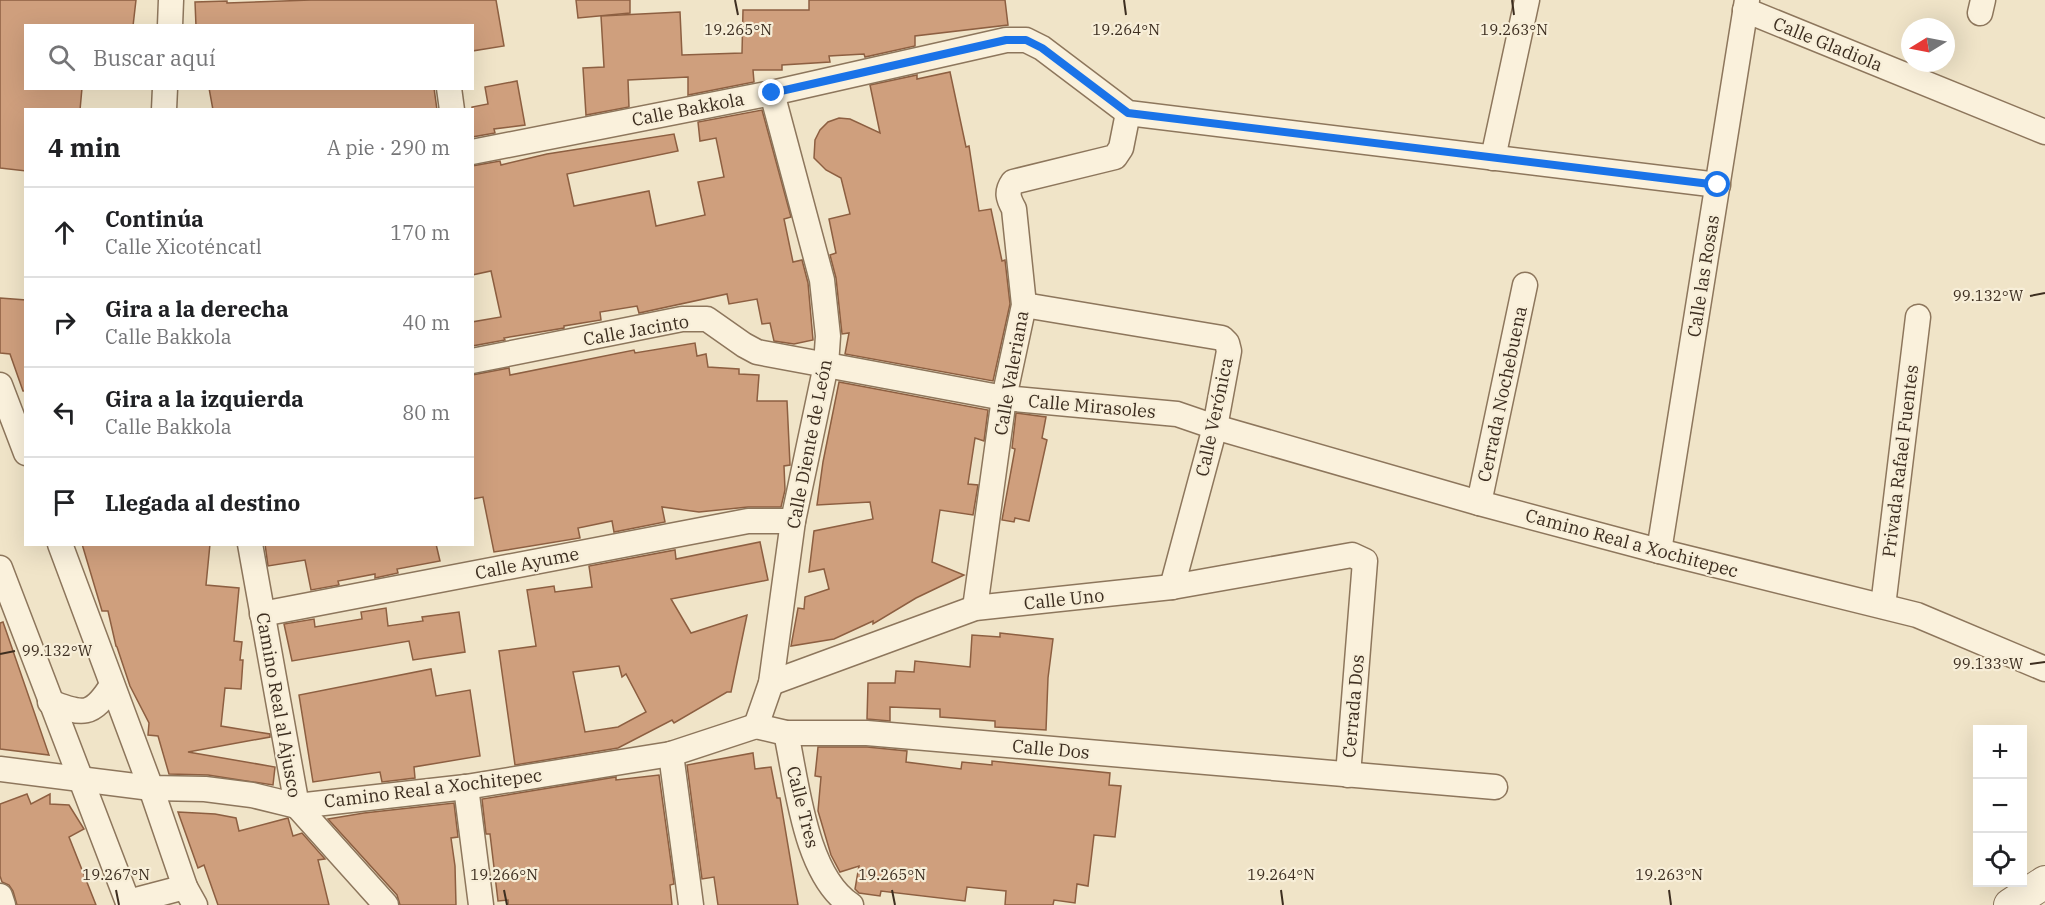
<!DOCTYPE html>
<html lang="es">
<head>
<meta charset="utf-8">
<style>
	body { margin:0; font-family:"IBM Plex Serif",serif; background:#f6f6f6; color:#202124 }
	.controls { position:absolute; right:18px; bottom:18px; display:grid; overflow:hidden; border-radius:0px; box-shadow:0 6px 24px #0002 }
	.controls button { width:54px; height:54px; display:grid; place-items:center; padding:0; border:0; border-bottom:2px solid #e0e0e0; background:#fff; color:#202124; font:30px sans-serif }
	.compass { position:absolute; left:1901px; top:18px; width:54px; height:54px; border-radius:50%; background:#fff; box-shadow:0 6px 24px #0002; rotate:260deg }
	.stop { position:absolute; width:18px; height:18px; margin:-14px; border:4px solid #1a73e8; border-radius:50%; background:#fff }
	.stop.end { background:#1a73e8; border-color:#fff; box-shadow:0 2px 6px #0008 }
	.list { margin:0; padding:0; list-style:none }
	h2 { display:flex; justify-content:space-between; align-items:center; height:78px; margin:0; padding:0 24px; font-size:26px }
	h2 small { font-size:20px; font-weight:400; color:#757577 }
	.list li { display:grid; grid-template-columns:39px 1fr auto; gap:18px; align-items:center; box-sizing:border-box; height:90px; padding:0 24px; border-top:2px solid #e0e0e0 }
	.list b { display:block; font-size:22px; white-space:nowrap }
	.list p { margin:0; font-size:20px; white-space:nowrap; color:#757577 }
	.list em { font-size:20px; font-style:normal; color:#757577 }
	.icon { flex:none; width:33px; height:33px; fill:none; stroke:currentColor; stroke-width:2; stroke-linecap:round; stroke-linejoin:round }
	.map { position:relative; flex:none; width:2045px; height:905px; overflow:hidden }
	.search { position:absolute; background:#fff; box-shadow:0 6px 24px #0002; left:24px; top:24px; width:450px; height:66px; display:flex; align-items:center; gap:15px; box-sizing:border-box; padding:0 21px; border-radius:0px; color:#757577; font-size:22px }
	.panel { position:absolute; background:#fff; box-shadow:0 6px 24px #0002; left:24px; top:108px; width:450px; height:438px; border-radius:0px }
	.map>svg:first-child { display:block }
	.building { fill:#cf9f7d; stroke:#8d5f41; stroke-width:1.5; fill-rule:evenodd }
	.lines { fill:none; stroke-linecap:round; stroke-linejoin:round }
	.minor-casing { stroke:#8d765c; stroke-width:27 }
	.tertiary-casing { stroke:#8d765c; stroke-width:34 }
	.minor { stroke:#faf1dc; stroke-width:24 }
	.tertiary { stroke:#faf1dc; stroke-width:32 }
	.route { stroke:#1a73e8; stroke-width:8 }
	.ticks { fill:none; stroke:#3d2e20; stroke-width:2 }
	.labels { text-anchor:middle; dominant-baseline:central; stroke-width:4.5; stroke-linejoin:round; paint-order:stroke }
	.street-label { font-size:18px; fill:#3d2e20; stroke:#f7eed8 }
	.ticks-label { font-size:15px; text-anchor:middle; fill:#3d2e20; stroke:#f7eed8; stroke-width:4.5; stroke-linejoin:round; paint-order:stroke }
</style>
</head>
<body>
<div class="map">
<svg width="2045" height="905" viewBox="0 0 2045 905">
	<rect width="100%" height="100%" fill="#f0e4c8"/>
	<g class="building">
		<polygon points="0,0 136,0 133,26 26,26 26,88 82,88 80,110 26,110 26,171 0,168"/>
		<polygon points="311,0 496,0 504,46 472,51 472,26 196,26 195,2 227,1 227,3"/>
		<polygon points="576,0 630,0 630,13 578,18"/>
		<polygon points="809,0 1005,0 1008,25 915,36 915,46 865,57 864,54 829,56 830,62 782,65 782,70 753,70 754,82 688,95 688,77 628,80 629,107 586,115 583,68 604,67 601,16 680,12 682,55 742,53 743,10 809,10"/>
		<polygon points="950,72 966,147 969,146 979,211 991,209 1002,261 1005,260 1010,304 993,381 845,354 849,333 842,334 836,278 830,255 836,253 829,219 850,214 841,178 826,170 814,158 815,140 820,130 828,122 839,118 850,119 880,133 870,85 917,75 917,79"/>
		<polygon points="517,81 525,125 494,129 495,133 472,137 472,107 488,104 485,87"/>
		<polygon points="209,88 434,88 437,110 213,110"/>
		<polygon points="762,110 791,217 784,219 793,262 802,260 808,283 813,340 794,344 774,341 770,323 762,324 757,299 729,304 727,294 639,313 637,306 600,312 601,320 564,326 564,328 504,338 505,340 472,346 472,322 501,317 491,271 472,275 472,166 500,161 501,165 547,154 674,134 678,151 567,174 574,206 649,191 656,226 705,215 698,182 724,177 716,138 700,141 698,122"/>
		<polygon points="0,298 26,300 26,391 23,391 10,354 0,353"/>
		<polygon points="695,343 697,356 706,354 708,367 739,369 739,374 759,375 757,401 787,401 790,465 784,466 785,490 781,507 748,507 699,512 662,507 665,522 614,532 612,521 578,528 580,538 494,552 483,497 472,499 472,375 509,368 510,375 634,350 635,353"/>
		<polygon points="839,382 988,410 984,441 975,438 968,484 978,485 973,515 940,510 932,562 964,575 916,598 873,624 873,621 834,639 791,646 798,608 804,609 805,597 829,589 824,569 809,572 814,531 873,519 870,502 817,505 823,462"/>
		<polygon points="1016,413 1046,417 1042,438 1047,440 1029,521 1015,518 1014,522 1002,520 1015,449 1012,448"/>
		<path d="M760,542L768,580L671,599L691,633L747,615L731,692H727L674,723L672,720L618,748L515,765L499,651L536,646L527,590L554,586L555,592L592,587L589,566L675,550L676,559ZM619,666L622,677L626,674L646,712L618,727L585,732L573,672Z"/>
		<polygon points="82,544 210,544 206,585 239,588 234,641 242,642 240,660 243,660 241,689 225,688 221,726 270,734 270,737 188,752 275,767 273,785 208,775 169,774 158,736 148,735 149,723 130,686 117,647 116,646 108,611 102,611"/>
		<polygon points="265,544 436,544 440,561 397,569 398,573 375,578 375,574 338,581 339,585 311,590 305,560 268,566"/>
		<polygon points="386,608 388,626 423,621 422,617 459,612 465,652 413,660 409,641 292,661 284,624 314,619 315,627 362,619 361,612"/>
		<polygon points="3,622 49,755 0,749 0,623"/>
		<polygon points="1000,633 1053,639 1048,678 1046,730 995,727 995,721 940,717 940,709 890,707 890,721 867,719 868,683 895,683 896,671 914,672 915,661 970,667 972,635 1000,637"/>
		<polygon points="431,669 436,696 470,690 480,756 414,767 415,778 382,782 380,772 313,782 299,695"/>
		<polygon points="818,747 867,747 907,751 906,762 961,769 962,762 992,765 992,761 1110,773 1109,785 1121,786 1115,837 1094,835 1088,886 1077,884 1075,903 1054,900 1053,905 1005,905 1006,891 967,887 965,901 881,891 880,896 859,893 855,889 859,866 840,872 831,855 818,811 821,777 815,776"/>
		<polygon points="753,753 755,769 771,767 777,798 780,798 798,905 718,905 714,877 702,879 687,765"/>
		<polygon points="659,775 674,884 670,885 672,905 508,905 508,900 498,901 490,834 486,834 482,799 616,777 616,780"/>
		<polygon points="27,794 31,804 50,794 50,804 69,805 84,829 69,837 96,905 17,905 13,891 9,885 2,882 0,876 0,804"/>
		<polygon points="454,803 458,837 451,838 455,866 456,905 400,905 397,895 328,819 364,813"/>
		<polygon points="178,812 215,814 236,818 239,831 288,818 293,836 302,833 325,859 318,860 329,905 218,905 204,865 198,868"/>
	</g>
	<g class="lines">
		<g class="minor-casing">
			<g id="minor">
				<polyline points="1745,10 2045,132"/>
				<polyline points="1980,13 1983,0"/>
				<polyline points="170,26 171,0"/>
				<polyline points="449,88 452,110"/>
				<polyline points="164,110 165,88"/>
				<polyline points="472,152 772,93 1006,40 1026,40 1042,48 1128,113 1718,185"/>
				<polyline points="1493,158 1527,0"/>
				<polyline points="1024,305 1222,338 1227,343 1229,351 1215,427 1172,587"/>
				<polyline points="472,361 682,319 707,319 744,345 757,352 1004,398 1177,414 1215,427 1479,503 1659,551 1917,615 2045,669"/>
				<polyline points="0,385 26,453"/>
				<polyline points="1479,503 1525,285"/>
				<polyline points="60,544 151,788 185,887 195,905"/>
				<polyline points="250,544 297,806 386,905"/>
				<polyline points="1659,551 1747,0"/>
				<polyline points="0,568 129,905"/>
				<polyline points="1883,606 1918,317"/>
				<path d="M975,608L1004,398L1024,305L1014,209C1008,198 1006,192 1013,182L1115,157L1121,148L1128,113"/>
				<polyline points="262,614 748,521 793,521"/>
				<polyline points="771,683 975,608 1172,587 1352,555 1365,561 1348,775"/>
				<path d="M50,702C83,715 92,717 112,685"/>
				<polyline points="756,726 786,733 867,733 1495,787"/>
				<polyline points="756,726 771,683 793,521 826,365 828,336 822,280 772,93"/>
				<path d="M786,733C797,783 805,875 851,905"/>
				<polyline points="671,754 691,905"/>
				<polyline points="0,769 151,788 205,789 252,795 297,806 466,787 671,754 756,726"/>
				<polyline points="466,787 481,905"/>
				<polyline points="0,896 3,905"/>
				<polyline points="128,902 185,887"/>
			</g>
		</g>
		<g class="tertiary-casing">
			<polyline id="tertiary" points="2010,905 2045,882"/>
		</g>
		<use href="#minor" class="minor"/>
		<use href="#tertiary" class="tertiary"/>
	</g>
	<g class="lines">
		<polyline class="route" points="772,93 1006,40 1026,40 1042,48 1128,113 1718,185"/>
	</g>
	<path class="ticks" d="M735,0L738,15M1124,0L1126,15M1512,0L1514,15M2030,296L2045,293M0,654L15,651M2030,664L2045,662M116,890L119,905M504,890L507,905M892,890L895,905M1281,890L1283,905M1669,890L1671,905"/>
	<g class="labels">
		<g class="street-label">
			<text transform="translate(1828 44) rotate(22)">Calle Gladiola</text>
			<text transform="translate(688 109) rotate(-11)">Calle Bakkola</text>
			<text transform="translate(1703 276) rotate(-81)">Calle las Rosas</text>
			<text transform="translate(636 330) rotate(-10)">Calle Jacinto</text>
			<text transform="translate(1011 373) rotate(-80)">Calle Valeriana</text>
			<text transform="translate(1502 394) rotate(-78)">Cerrada Nochebuena</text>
			<text transform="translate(1092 406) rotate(5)">Calle Mirasoles</text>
			<text transform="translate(1214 417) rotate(-78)">Calle Verónica</text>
			<text transform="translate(809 444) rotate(-79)">Calle Diente de León</text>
			<text transform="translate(1900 461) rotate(-83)">Privada Rafael Fuentes</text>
			<text transform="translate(1632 543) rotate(15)">Camino Real a Xochitepec</text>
			<text transform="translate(527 563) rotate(-11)">Calle Ayume</text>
			<text transform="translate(1064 599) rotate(-6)">Calle Uno</text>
			<text transform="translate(279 705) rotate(80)">Camino Real al Ajusco</text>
			<text transform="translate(1353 706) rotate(-85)">Cerrada Dos</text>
			<text transform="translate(1051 749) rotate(5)">Calle Dos</text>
			<text transform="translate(433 788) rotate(-7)">Camino Real a Xochitepec</text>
			<text transform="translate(803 807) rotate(76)">Calle Tres</text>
		</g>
	</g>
	<g class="ticks-label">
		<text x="738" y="35">19.265°N</text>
		<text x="1126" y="35">19.264°N</text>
		<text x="1514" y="35">19.263°N</text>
		<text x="1988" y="301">99.132°W</text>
		<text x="57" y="656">99.132°W</text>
		<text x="1988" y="669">99.133°W</text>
		<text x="116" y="880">19.267°N</text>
		<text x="504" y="880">19.266°N</text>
		<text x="892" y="880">19.265°N</text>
		<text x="1281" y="880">19.264°N</text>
		<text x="1669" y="880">19.263°N</text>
	</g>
</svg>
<div class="controls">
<button>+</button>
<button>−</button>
<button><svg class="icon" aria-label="locate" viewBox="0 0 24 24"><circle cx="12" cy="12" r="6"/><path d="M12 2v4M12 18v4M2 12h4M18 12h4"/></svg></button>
</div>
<svg class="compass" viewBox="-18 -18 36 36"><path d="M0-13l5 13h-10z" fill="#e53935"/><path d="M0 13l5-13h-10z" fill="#757577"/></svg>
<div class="stop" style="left:1718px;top:185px"></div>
<div class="stop end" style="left:772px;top:93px"></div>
<div class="search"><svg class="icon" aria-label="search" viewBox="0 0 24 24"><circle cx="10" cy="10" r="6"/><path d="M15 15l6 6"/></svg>Buscar aquí</div>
<section class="panel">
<h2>4 min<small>A pie · 290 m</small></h2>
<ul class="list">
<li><svg class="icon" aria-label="ahead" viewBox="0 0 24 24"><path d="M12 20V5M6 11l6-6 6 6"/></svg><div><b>Continúa</b><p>Calle Xicoténcatl</p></div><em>170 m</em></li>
<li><svg class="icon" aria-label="right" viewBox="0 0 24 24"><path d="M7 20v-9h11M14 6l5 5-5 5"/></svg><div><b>Gira a la derecha</b><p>Calle Bakkola</p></div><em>40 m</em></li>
<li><svg class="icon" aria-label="left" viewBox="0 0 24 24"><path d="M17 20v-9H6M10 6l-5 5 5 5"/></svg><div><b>Gira a la izquierda</b><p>Calle Bakkola</p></div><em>80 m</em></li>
<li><svg class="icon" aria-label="arrive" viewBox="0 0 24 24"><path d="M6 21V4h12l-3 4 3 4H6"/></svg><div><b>Llegada al destino</b></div></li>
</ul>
</section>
</div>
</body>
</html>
